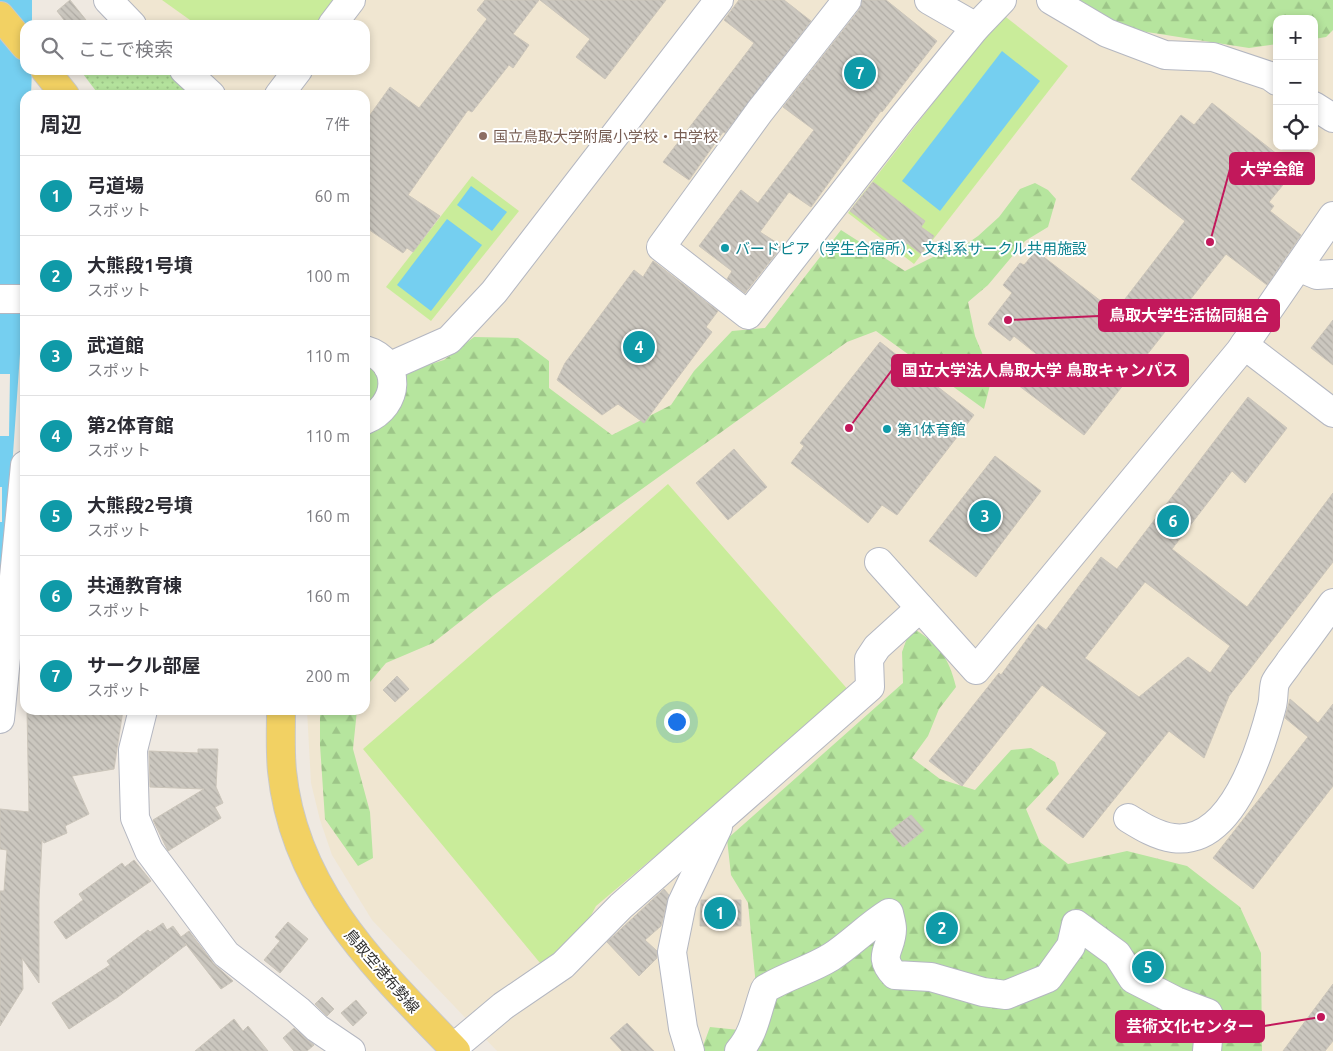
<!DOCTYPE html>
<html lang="ja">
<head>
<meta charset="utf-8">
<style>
	body { margin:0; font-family:Ubuntu,"Noto Sans JP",sans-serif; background:#f7f7f7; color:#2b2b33 }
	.controls { position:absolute; right:15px; top:15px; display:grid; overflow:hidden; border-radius:10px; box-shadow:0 2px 8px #0003 }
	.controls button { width:45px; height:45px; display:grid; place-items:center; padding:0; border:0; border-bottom:1px solid #e1e1e2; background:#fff; color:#2b2b33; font:25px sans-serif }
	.you { position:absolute; left:676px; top:721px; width:18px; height:18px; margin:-12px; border:4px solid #fff; border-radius:50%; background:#1a73e8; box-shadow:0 0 0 8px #1a73e833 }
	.badge { display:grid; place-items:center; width:32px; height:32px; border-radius:50%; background:#4264fb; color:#fff; font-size:16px; font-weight:700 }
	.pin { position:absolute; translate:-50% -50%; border:2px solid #fff; box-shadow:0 1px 5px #0006 }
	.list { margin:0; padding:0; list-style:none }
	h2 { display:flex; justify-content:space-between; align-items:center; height:65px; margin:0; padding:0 20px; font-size:21px }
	h2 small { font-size:16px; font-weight:400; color:#7c7c81 }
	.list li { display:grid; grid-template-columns:32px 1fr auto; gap:15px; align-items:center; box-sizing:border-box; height:80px; padding:0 20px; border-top:1px solid #e1e1e2 }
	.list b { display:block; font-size:19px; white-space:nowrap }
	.list p { margin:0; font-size:16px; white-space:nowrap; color:#7c7c81 }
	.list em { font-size:16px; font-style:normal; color:#7c7c81 }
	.icon { flex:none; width:28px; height:28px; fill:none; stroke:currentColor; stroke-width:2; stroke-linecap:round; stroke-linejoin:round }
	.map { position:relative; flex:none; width:1333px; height:1051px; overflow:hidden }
	.search { position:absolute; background:#fff; box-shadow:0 2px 8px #0003; left:20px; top:20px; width:350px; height:55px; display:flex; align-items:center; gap:12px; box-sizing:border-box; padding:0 18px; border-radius:15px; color:#7c7c81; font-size:19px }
	.panel { position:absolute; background:#fff; box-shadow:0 2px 8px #0003; left:20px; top:90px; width:350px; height:625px; border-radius:15px }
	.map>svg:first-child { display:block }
	.education { fill:#f0e6d1; fill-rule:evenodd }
	.grass { fill:url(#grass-dots) }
	.forest { fill:url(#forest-firs) }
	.pitch { fill:#c9ec9a }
	.water { fill:#75cff0 }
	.building { fill:url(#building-back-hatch); stroke:#cbc5ba; fill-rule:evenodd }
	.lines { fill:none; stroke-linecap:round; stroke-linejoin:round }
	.minor-casing { stroke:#b4b7c1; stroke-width:30 }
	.major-casing { stroke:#c9c9c9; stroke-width:30 }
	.minor { stroke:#fff; stroke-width:28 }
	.major { stroke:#f2d163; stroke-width:28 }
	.education-dot { fill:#8d6e63; stroke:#fff; stroke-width:2 }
	.culture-dot { fill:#0f9aa8; stroke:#fff; stroke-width:2 }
	.labels { text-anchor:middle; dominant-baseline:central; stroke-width:4; stroke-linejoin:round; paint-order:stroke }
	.education-label { font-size:15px; fill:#785e54; stroke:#fff; text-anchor:start }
	.culture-label { font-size:15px; fill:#0d838f; stroke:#fff; text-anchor:start }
	.street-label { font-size:15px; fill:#2e2e2e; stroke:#fff }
	.leader { fill:none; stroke:#c2185b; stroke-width:2 }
	.callout-dot { fill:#c2185b; stroke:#fff; stroke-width:2 }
	.callout { fill:#c2185b; stroke:#c2185b; stroke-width:2 }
	.callout-label { font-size:16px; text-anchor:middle; font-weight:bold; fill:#fff }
</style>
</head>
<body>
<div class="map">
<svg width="1333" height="1051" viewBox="0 0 1333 1051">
	<defs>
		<pattern id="grass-dots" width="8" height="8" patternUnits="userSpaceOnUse" patternTransform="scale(1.25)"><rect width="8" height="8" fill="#b6e59e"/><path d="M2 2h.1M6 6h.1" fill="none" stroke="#9dc588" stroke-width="1.8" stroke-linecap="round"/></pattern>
		<pattern id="forest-firs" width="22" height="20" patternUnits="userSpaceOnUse" patternTransform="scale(1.25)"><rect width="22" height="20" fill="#b6e59e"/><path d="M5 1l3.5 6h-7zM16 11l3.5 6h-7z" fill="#9dc588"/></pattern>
		<pattern id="building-back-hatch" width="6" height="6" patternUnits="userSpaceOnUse" patternTransform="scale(1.25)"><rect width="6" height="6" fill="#cbc7bf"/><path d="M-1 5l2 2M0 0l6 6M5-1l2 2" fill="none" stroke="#afaba4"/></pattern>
	</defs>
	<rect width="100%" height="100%" fill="#efe9e1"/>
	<path class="education" d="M115,0H1333V1051H497L372,920L332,855L320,820L311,783L307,710H365V95H227L196,70H365V25H142ZM1277,19H1314V146H1277Z"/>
	<polygon class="grass" points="80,70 170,70 185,85 190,95 99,95"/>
	<g class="forest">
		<polygon points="1078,0 1333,0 1333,30 1326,37 1314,39 1314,19 1277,19 1277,44 1249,48 1115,27"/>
		<polygon points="1035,183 1048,190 1056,199 1048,227 1025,241 988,285 968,302 975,336 992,377 984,409 876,331 847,342 494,595 433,643 386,663 365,688 365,429 408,371 444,360 474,337 518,338 549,361 549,388 612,435 671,405 694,371 732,331 765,328 841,230 905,271 943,252 965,245 978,236 999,217 1020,189"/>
		<polygon points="365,364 379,376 380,391 365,408"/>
		<path d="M911,627C938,643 949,657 956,687L939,709L928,736L912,758L940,779L975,790L1011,750L1031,748L1055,762L1059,774L1026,809L1040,842L1068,864L1127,851L1187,866L1240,907L1261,953L1262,1051H704L703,1046L710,1027L739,1030L755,998V976L748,903L731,875L727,839L903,683L902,652Z"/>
		<polygon points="320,710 357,710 353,749 370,812 373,858 358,866 325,819 320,745"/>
	</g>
	<g class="pitch">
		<polygon points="162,0 334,0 314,25 197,25"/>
		<polygon points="1002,14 1068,66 914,264 848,213"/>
		<polygon points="472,176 519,211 431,321 386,287"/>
		<polygon points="668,484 850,692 596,906 584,929 545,969 363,749"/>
	</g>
	<g class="water">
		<polygon points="0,0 32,0 32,25 25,25 25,70 32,70 31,95 25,95 23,311 0,640 0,522 2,522 2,487 0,487 0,436 9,436 10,374 0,374"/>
		<polygon points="1002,51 1040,81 940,211 902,181"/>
		<polygon points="471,186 507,212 492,231 457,205"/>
		<polygon points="447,219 482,245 431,311 397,285"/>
	</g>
	<g class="building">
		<polygon points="70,0 90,25 68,25 57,11"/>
		<polygon points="485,0 539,0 513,34 529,45 513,68 509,65 472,112 468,110 408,195 440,216 413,252 407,248 403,253 365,227 365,122 390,87 419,108 487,19 477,10"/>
		<polygon points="540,0 666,0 605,79 576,57 590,39"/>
		<polygon points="739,0 784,0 811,21 725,133 723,132 689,180 663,162 754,43 724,20"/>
		<polygon points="862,0 886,0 937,41 882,112 881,111 811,207 789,192 760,232 782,246 745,293 727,279 732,271 699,246 741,190 758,203 814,130 783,107 859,10"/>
		<polygon points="1212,103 1296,169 1269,202 1274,206 1270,211 1301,235 1267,285 1226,254 1084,435 1018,385 1040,357 1014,336 1010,341 988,324 1012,293 1003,285 1020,263 1024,265 1036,251 1115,312 1185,221 1131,179 1181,115 1194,125"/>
		<polygon points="873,182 925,221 921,227 934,236 921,254 907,243 902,250 850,211"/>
		<polygon points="653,261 718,311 706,327 712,332 644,423 618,404 602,415 557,380 565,363 634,270 643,277"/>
		<polygon points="1333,320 1333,365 1311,348"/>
		<polygon points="880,342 974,415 897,515 882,505 868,523 791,463 804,446 800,443"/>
		<path d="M1248,397L1287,428L1245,483L1232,471L1172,549L1247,607L1333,493V562L1229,696L1204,758L1169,731L1083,838L1046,809L1107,733L1042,685L962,786L929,761L999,673L1001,675L1038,624L1046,630L1101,557L1117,569ZM1145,582L1230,646L1210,673L1188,657L1139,697L1085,658Z"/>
		<polygon points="734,449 767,487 728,520 696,483"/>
		<polygon points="995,456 1041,491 976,577 929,541"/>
		<polygon points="397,676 409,689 395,702 383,690"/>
		<polygon points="1290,699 1318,723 1333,704 1333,786 1253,889 1213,858 1308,737 1285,718"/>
		<polygon points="27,710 123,710 114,769 72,776 89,814 65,826 67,833 44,843 42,840 39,900 39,983 22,958 23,989 0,1026 0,891 4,891 7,850 0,849 0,809 29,812"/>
		<polygon points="198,749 218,749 216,787 223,803 215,807 221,818 168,851 153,820 204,789 150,787 149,751 198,753"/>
		<polygon points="911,815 924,830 903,847 890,831"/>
		<polygon points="134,860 151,881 66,939 54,922 83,900 79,894 122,863 125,867"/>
		<polygon points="664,889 669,895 661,926 645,940 657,951 657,958 639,976 607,942"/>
		<polygon points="701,900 741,900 741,926 700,926"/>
		<polygon points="288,922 308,939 280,973 264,960 280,941 275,937"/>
		<polygon points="163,923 167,930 173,926 181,937 189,931 214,964 233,981 221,989 185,943 186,945 118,997 69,1029 52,1003 110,965 107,961 148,930 150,932"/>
		<polygon points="1333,984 1333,1041 1325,1051 1283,1051"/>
		<polygon points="322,997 334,1009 327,1016 315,1004"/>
		<polygon points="356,1000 367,1013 353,1026 341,1013"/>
		<polygon points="234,1019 243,1031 248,1026 268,1051 195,1051"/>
		<polygon points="627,1023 654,1051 622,1051 610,1038"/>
		<polygon points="294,1028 314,1045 307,1051 294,1051 283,1038"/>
	</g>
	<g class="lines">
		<g class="minor-casing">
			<g id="minor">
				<polyline points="108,0 132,25"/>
				<polyline points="847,0 760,111 661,247 748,315 902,118 976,27 1002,0"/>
				<polyline points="929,0 976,27"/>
				<polyline points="1051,0 1107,33 1165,55 1213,57 1270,76 1277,81"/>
				<polyline points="332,25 351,0"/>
				<polyline points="184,70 211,95"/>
				<polyline points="279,95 298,70"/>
				<polyline points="1314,106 1333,118"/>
				<polyline points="1298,267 1317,275 1333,274"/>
				<polyline points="0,299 25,299"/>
				<polyline points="1244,345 1333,413"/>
				<path d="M365,350C403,361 400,406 365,420"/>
				<polyline points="388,367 449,340 494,292 719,0"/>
				<polyline points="879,562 976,670 1240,351 1333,216"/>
				<polyline points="143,710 133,750 135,818 149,851 226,954 298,1010 317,1028 351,1051"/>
				<polyline points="0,719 25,465"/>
				<path d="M1128,818C1141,826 1157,836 1173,838C1232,846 1261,749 1272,706C1274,698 1273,690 1275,683C1278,676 1286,668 1290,661C1305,642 1319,622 1333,603"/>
				<polyline points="453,1048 503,1006 563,965 621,906 870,687 869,659 877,647 920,608"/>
				<polyline points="690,1051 683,1028 672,952 682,903 718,827"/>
				<path d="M739,1051C755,1033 757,1010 765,989C786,976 810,970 831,957C851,944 868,926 889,913C890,918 892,924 892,929C892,950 876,955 895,975L931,977L983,992L1006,995L1048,978L1071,946L1076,924L1117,954L1133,979L1176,1001L1208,1013L1213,1024L1208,1040L1207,1051"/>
			</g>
		</g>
		<g class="major-casing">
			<g id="major">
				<polyline points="0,16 25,46"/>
				<polyline points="45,70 65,95"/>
				<path d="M281,710C281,730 280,751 282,771C294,891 377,969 456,1051"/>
			</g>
		</g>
		<use href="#minor" class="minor"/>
		<use href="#major" class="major"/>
	</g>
	<circle class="education-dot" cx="483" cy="136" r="5"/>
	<g class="culture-dot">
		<circle cx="725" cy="248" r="5"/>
		<circle cx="887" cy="429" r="5"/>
	</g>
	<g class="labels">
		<g class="education-label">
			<text x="493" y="136">国立鳥取大学附属小学校・中学校</text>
		</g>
		<g class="culture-label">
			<text x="735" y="248">バードピア（学生合宿所）、文科系サークル共用施設</text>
			<text x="897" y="429">第1体育館</text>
		</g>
		<g class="street-label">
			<text transform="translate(382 971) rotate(49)">鳥取空港布勢線</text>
		</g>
	</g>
	<path class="leader" d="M1210 242L1230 169M1008 320L1099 316M849 428L892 370M1321 1017L1264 1026"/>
	<g class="callout-dot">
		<circle cx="1210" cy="242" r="5"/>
		<circle cx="1008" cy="320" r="5"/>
		<circle cx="849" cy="428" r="5"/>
		<circle cx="1321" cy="1017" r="5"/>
	</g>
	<g class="callout">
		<rect x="1230" y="153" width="84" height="31" rx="5"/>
		<rect x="1099" y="300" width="180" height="31" rx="5"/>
		<rect x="892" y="355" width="296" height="31" rx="5"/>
		<rect x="1116" y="1011" width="148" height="31" rx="5"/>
	</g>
	<g class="callout-label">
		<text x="1272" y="175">大学会館</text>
		<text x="1189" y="321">鳥取大学生活協同組合</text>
		<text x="1040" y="376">国立大学法人鳥取大学 鳥取キャンパス</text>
		<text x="1190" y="1032">芸術文化センター</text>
	</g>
</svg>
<div class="controls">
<button>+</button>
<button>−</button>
<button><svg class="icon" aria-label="locate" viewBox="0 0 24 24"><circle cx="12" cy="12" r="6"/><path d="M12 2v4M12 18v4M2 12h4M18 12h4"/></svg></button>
</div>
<div class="you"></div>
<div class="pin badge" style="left:720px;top:913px;background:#0f9aa8">1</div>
<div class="pin badge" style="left:942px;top:928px;background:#0f9aa8">2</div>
<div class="pin badge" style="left:985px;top:516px;background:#0f9aa8">3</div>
<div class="pin badge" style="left:639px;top:347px;background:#0f9aa8">4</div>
<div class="pin badge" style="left:1148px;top:967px;background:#0f9aa8">5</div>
<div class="pin badge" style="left:1173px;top:521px;background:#0f9aa8">6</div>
<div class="pin badge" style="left:860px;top:73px;background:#0f9aa8">7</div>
<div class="search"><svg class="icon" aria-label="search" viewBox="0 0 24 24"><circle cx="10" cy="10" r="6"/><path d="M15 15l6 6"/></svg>ここで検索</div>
<section class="panel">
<h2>周辺<small>7件</small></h2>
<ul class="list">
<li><span class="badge" style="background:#0f9aa8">1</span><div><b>弓道場</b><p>スポット</p></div><em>60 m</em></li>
<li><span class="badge" style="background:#0f9aa8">2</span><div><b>大熊段1号墳</b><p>スポット</p></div><em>100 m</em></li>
<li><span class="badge" style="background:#0f9aa8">3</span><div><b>武道館</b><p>スポット</p></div><em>110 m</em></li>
<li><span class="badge" style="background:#0f9aa8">4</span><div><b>第2体育館</b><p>スポット</p></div><em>110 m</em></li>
<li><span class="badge" style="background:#0f9aa8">5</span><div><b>大熊段2号墳</b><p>スポット</p></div><em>160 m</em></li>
<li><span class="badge" style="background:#0f9aa8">6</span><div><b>共通教育棟</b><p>スポット</p></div><em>160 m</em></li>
<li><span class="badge" style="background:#0f9aa8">7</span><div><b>サークル部屋</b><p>スポット</p></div><em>200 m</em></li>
</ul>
</section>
</div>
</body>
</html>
